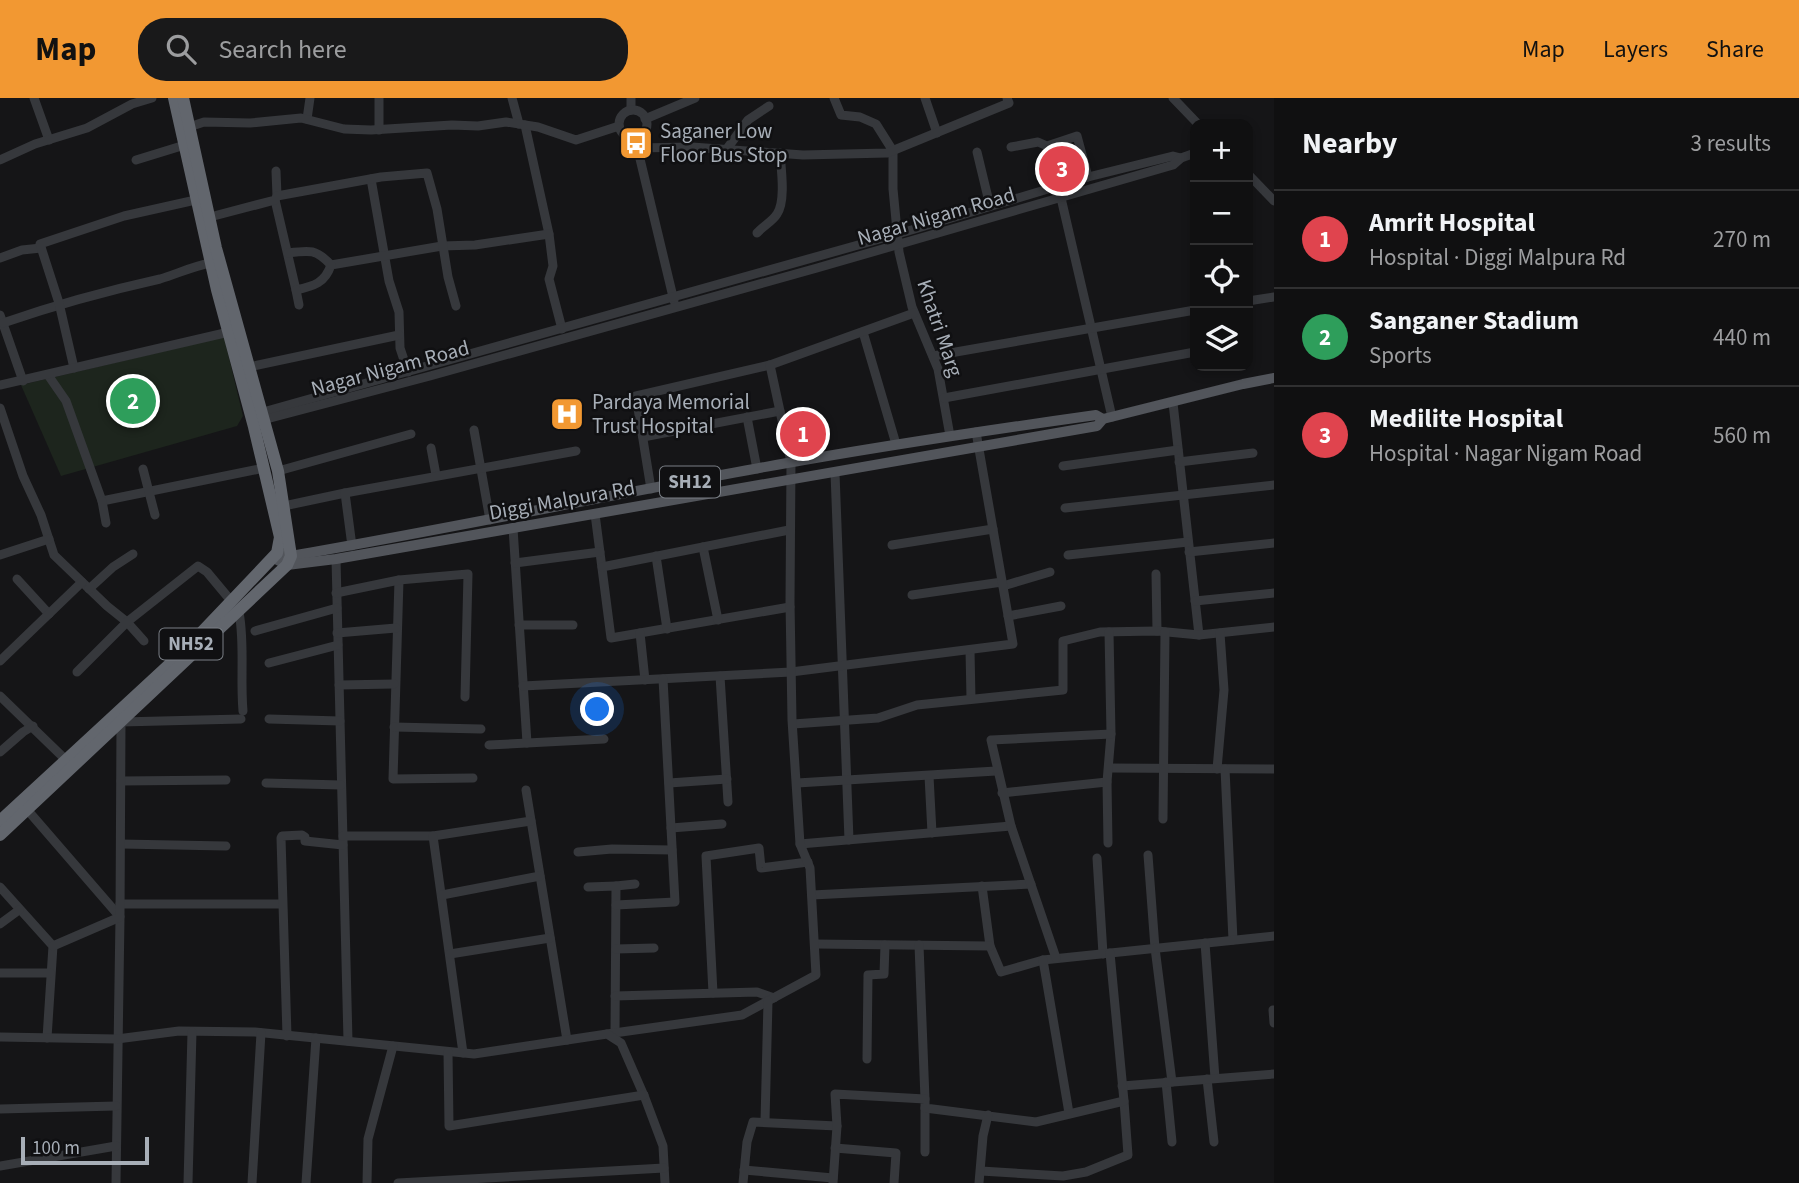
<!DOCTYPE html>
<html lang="en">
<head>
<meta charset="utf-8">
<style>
	body { margin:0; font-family:"Source Sans 3",sans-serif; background:#19191a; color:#f1f3f6 }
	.controls { position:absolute; right:21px; top:21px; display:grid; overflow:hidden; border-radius:14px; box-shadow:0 4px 10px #0003 }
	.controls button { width:63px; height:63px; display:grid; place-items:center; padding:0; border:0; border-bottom:2px solid #303031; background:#101011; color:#f1f3f6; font:35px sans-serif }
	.scale { position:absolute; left:21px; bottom:18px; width:128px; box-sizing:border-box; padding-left:7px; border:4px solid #a7aeb7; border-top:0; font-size:19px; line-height:24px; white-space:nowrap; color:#a7aeb7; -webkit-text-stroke:5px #101012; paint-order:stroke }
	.you { position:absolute; left:598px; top:612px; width:24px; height:24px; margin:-18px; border:5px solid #fff; border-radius:50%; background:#1a73e8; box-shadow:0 0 0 10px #1a73e833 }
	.badge { display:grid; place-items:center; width:46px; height:46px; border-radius:50%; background:#f29832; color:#fff; font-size:23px; font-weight:700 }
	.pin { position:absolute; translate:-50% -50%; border:4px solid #fff; box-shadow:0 2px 7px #0006 }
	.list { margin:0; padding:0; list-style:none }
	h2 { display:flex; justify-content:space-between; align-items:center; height:91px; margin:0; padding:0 28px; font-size:30px }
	h2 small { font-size:23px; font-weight:400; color:#9c9d9f }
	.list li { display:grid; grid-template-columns:46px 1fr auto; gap:21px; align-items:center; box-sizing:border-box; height:98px; padding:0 28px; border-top:2px solid #303031 }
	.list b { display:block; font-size:26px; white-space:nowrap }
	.list p { margin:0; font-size:23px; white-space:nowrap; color:#9c9d9f }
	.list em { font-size:23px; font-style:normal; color:#9c9d9f }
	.icon { flex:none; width:38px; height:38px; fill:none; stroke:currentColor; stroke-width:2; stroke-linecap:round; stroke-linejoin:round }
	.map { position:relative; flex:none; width:1274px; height:1085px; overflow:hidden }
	header { display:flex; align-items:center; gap:42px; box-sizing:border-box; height:98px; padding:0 35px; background:#f29832; color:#111 }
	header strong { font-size:33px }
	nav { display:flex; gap:38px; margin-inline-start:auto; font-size:24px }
	.search { width:490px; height:63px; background:#19191a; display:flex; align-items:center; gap:18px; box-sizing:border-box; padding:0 24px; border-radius:28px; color:#9c9d9f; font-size:26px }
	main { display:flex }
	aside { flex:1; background:#101011 }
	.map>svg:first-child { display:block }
	.green { fill:#1d251d }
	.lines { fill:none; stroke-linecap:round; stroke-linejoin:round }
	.minor { stroke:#36383c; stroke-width:9 }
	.major { stroke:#52555b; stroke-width:10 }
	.highway { stroke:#62666d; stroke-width:12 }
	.labels { text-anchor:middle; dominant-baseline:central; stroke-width:5; stroke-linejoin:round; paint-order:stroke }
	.shield { fill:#101012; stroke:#7a7f86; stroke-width:2 }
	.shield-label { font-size:19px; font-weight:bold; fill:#a7aeb7 }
	.poi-label { font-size:21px; fill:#a7aeb7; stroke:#101012; text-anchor:start }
	.street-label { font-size:21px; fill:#a7aeb7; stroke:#101012 }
</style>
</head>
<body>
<header>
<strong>Map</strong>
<div class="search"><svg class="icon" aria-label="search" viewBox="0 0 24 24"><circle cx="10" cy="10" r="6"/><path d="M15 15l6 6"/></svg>Search here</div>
<nav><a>Map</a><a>Layers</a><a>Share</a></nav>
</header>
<main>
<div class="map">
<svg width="1274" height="1085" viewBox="0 0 1274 1085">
	<rect width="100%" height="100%" fill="#151517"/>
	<polygon class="green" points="224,239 243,318 237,328 61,378 21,287"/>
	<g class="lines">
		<g class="minor">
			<polyline points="34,0 49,42"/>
			<polyline points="512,0 519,26"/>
			<polyline points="631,0 631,12"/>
			<polyline points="834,0 841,17 860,19 876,26 893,53 893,91 899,154 912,209 938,271 950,338"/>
			<polyline points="925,0 937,35"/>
			<polyline points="1173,0 1198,26"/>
			<circle cx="633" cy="26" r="14"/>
			<polyline points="307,21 310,0"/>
			<polyline points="645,21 695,0"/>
			<polyline points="525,27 549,136"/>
			<polyline points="186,30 204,24 250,25 301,20 344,31 371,32 452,27 478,28 506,24 538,29 576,42 619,28"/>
			<polyline points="379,32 379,0"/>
			<polyline points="635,40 674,203"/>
			<polyline points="1011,49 1038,44 1047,48 1077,38 1088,79"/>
			<polyline points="637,50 692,49 803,57 887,55 1009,5 1007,0"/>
			<polyline points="726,52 748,22 769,8"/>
			<polyline points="977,54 990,108"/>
			<polyline points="0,62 35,46 87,30 132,6 152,0"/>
			<polyline points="136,62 188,46"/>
			<polyline points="276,73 277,98"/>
			<polyline points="1248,76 1274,103"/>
			<polyline points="371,81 389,183 399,214 400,250 408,274"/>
			<polyline points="1061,100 1112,319"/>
			<path d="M275,102L296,192C314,188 325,185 331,167L442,148L475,147L549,136L553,168L549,181L562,231"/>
			<polyline points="210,119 275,102 277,98 381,79 427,75 437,111 448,179 456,208"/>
			<path d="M757,135C763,128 773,123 777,116C786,103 781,70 780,55"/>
			<path d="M288,155C310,152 316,151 331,167"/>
			<polyline points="0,160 22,152 41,150"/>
			<polyline points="296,192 299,207"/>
			<polyline points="1248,203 1274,199"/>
			<polyline points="0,217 23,283"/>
			<path d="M3,225C55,207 106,193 160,181C177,176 193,168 211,165"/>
			<polyline points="863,234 896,346"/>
			<polyline points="933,258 1195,212"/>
			<polyline points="249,269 399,237"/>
			<polyline points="74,270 59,205 40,146 124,118 200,101"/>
			<polyline points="48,277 66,303 102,403 264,370"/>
			<polyline points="0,287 229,234"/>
			<polyline points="944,300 1195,254"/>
			<polyline points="1173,305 1199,537"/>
			<polyline points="0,310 23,378 41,417 54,457 107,508 127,524 144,543"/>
			<polyline points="256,316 908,133 1088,79 1173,58 1181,60"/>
			<polyline points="747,319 757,371"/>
			<polyline points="259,323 430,278 817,170 1173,67 1181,60 1195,55"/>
			<polyline points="474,332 490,422"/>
			<polyline points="643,339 780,313"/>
			<polyline points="431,350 436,377"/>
			<polyline points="1179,364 1253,355"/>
			<polyline points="1063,368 1178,352"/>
			<polyline points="143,371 155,417"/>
			<polyline points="278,373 411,336"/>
			<polyline points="835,375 849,742"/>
			<polyline points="651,391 636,298 770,267 914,215"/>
			<polyline points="102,403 106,425"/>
			<polyline points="284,408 345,395"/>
			<polyline points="1065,410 1274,387"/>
			<polyline points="595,416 611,540 790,509"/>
			<polyline points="513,430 527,645"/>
			<polyline points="892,447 993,431"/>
			<polyline points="352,448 345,395 576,353"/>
			<polyline points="703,449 718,522"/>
			<polyline points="1189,454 1274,445"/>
			<polyline points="0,457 49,441"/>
			<polyline points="1068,457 1188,444"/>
			<polyline points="656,458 667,531"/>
			<polyline points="336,461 348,943"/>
			<polyline points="515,465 600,454"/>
			<polyline points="602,469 789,432"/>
			<polyline points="1156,476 1157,533"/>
			<polyline points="17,481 49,516"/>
			<polyline points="399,482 393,681 473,680"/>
			<polyline points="1003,488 1050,474"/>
			<polyline points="89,491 113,469 133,456"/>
			<polyline points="336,495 399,482 468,476 465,599"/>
			<polyline points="912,497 1002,484"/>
			<polyline points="1195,503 1274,495"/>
			<path d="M239,514C245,546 240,579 243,613"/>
			<polyline points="1008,518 1061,508"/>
			<polyline points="519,527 573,527"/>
			<polyline points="255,533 337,510"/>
			<polyline points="337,535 396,530"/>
			<polyline points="640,535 645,582"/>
			<polyline points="970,552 971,601"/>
			<polyline points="0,563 82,484"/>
			<polyline points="269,565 338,547"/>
			<polyline points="77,574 127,524 198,468 207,474 232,504"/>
			<polyline points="720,578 728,704"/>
			<polyline points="339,587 394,586"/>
			<polyline points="523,588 791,574 1013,546 976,334"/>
			<polyline points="0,598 66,662"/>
			<polyline points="269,621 340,623"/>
			<polyline points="121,624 241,621"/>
			<polyline points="793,626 878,620 917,607 1063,592 1063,543 1100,534 1157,533 1199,537 1274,529"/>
			<polyline points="394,629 481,631"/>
			<polyline points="489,647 604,641"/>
			<polyline points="0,654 23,634 33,628"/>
			<polyline points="1109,670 1274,671"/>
			<polyline points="1217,671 1224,592 1220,535"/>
			<polyline points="1225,671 1233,842"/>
			<polyline points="929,678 932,735"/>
			<polyline points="121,683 226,682"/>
			<polyline points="266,685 341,687"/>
			<polyline points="669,685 727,681"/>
			<polyline points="797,685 996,673"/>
			<polyline points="526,692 567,942"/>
			<polyline points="1002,695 1107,684"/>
			<polyline points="24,708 120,819 116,1085"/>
			<polyline points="1163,721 1165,534"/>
			<polyline points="671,730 722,726"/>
			<polyline points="343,738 433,738 531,723"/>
			<polyline points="433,738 463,955"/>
			<polyline points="1108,745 1107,684 1111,636 1109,534"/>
			<polyline points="121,746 226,748"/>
			<polyline points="800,746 1011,728"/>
			<polyline points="578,754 612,751 672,752"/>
			<polyline points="1148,757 1155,850 1172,984"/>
			<polyline points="1097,760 1103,856"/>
			<polyline points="616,788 635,786"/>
			<polyline points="982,788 990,848 1001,874 1043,862 1274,838"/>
			<polyline points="0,789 53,848 47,940"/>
			<polyline points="588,789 616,788 615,935"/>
			<polyline points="442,797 540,778"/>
			<polyline points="812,797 1031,786"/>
			<polyline points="120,806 282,806"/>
			<polyline points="616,807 675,804 663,581"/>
			<polyline points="0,826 19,812"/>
			<polyline points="1205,845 1215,980"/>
			<polyline points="815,846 990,848"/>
			<polyline points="919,847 925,1001"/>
			<polyline points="53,848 120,819 121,624 119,622"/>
			<polyline points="616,851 654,850"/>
			<polyline points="450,856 550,840"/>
			<polyline points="1056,860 1011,728 991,642 1111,636"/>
			<polyline points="1043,862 1069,1015"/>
			<polyline points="0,875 50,875"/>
			<polyline points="713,895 706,758 759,750 761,770 808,764"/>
			<polyline points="615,898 757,894 774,900"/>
			<polyline points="1273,912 1274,925"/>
			<polyline points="607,936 742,917 816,877 810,770 800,746 792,622 790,504 791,364 770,267"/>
			<polyline points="287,938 281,740 282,738 302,737 305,739 305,743 343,747"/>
			<polyline points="0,939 117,941 179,933 255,934 474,956 607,936 621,945 645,1000 663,1048 665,1085"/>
			<polyline points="448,954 449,1028 644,997"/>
			<polyline points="867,961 868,877 884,876 885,847"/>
			<polyline points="1207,981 1214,1044"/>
			<polyline points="1166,984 1172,1044"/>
			<polyline points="1122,988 1274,976"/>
			<polyline points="925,1010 925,1054"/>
			<polyline points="0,1011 116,1008"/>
			<polyline points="765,1023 768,903"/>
			<polyline points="835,1050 896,1055 894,1085"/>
			<polyline points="0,1068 116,1048"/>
			<polyline points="744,1072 833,1080"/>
			<polyline points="981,1073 1063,1078 1086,1074 1128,1057 1124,1003"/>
			<polyline points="188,1085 192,934"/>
			<polyline points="252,1085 261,935"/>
			<polyline points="306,1085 316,940"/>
			<polyline points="367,1085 368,1041 393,948"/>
			<polyline points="398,1085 664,1070"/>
			<polyline points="743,1085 747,1044 753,1024 837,1028"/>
			<polyline points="833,1085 837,1028 835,996 925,1001 925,1010 1036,1024 1124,1003 1110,855"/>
			<polyline points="979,1085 983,1038 988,1017"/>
		</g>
		<g class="major">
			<path d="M277,455L291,458C453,430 614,396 776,367C882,348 989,332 1096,317L1103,321"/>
			<polyline points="274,460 287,467 336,461 1097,328 1103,321 1243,286 1274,280"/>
		</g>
		<g class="highway">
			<polyline points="0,723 183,554 277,455 280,439 254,329 217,192 174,0"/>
			<polyline points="0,737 287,467 291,458 278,373 216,150 183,0"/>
		</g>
	</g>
	<defs>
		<g id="bus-square" transform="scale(1.75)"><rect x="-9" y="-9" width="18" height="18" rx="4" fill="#f29832" stroke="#101012"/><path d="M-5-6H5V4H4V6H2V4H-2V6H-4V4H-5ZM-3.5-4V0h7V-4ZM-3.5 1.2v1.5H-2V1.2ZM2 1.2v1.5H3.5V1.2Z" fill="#fff"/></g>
		<g id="hospital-square" transform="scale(1.75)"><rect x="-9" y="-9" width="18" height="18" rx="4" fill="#f29832" stroke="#101012"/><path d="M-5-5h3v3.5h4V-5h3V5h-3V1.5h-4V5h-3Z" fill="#fff"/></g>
	</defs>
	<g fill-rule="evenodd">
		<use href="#bus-square" x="636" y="45"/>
		<use href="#hospital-square" x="567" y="316"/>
	</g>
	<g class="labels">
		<g class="shield">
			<rect x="660" y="368.5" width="60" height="31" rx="5"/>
			<rect x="159.5" y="530.5" width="63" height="31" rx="5"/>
		</g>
		<g class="shield-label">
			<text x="690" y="384">SH12</text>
			<text x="191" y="546">NH52</text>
		</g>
		<g class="poi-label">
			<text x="660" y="33">Saganer Low<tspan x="660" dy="24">Floor Bus Stop</tspan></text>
			<text x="592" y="304">Pardaya Memorial<tspan x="592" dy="24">Trust Hospital</tspan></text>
		</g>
		<g class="street-label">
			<text transform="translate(936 118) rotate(-16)">Nagar Nigam Road</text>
			<text transform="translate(940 230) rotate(71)">Khatri Marg</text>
			<text transform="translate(390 270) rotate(-15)">Nagar Nigam Road</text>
			<text transform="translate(562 402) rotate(-10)">Diggi Malpura Rd</text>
		</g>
	</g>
</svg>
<div class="controls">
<button>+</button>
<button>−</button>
<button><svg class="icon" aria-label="locate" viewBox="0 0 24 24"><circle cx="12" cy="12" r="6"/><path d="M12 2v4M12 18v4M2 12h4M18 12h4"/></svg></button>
<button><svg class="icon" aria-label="layers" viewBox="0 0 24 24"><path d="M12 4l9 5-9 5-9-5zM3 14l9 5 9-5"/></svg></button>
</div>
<div class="scale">100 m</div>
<div class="you"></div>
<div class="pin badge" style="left:803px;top:336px;background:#e0444e">1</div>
<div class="pin badge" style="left:133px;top:303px;background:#2e9e5b">2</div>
<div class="pin badge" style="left:1062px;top:71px;background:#e0444e">3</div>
</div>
<aside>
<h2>Nearby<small>3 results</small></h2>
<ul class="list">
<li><span class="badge" style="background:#e0444e">1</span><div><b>Amrit Hospital</b><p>Hospital · Diggi Malpura Rd</p></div><em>270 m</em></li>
<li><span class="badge" style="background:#2e9e5b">2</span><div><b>Sanganer Stadium</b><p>Sports</p></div><em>440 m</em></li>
<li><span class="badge" style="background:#e0444e">3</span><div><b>Medilite Hospital</b><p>Hospital · Nagar Nigam Road</p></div><em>560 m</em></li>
</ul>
</aside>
</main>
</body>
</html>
